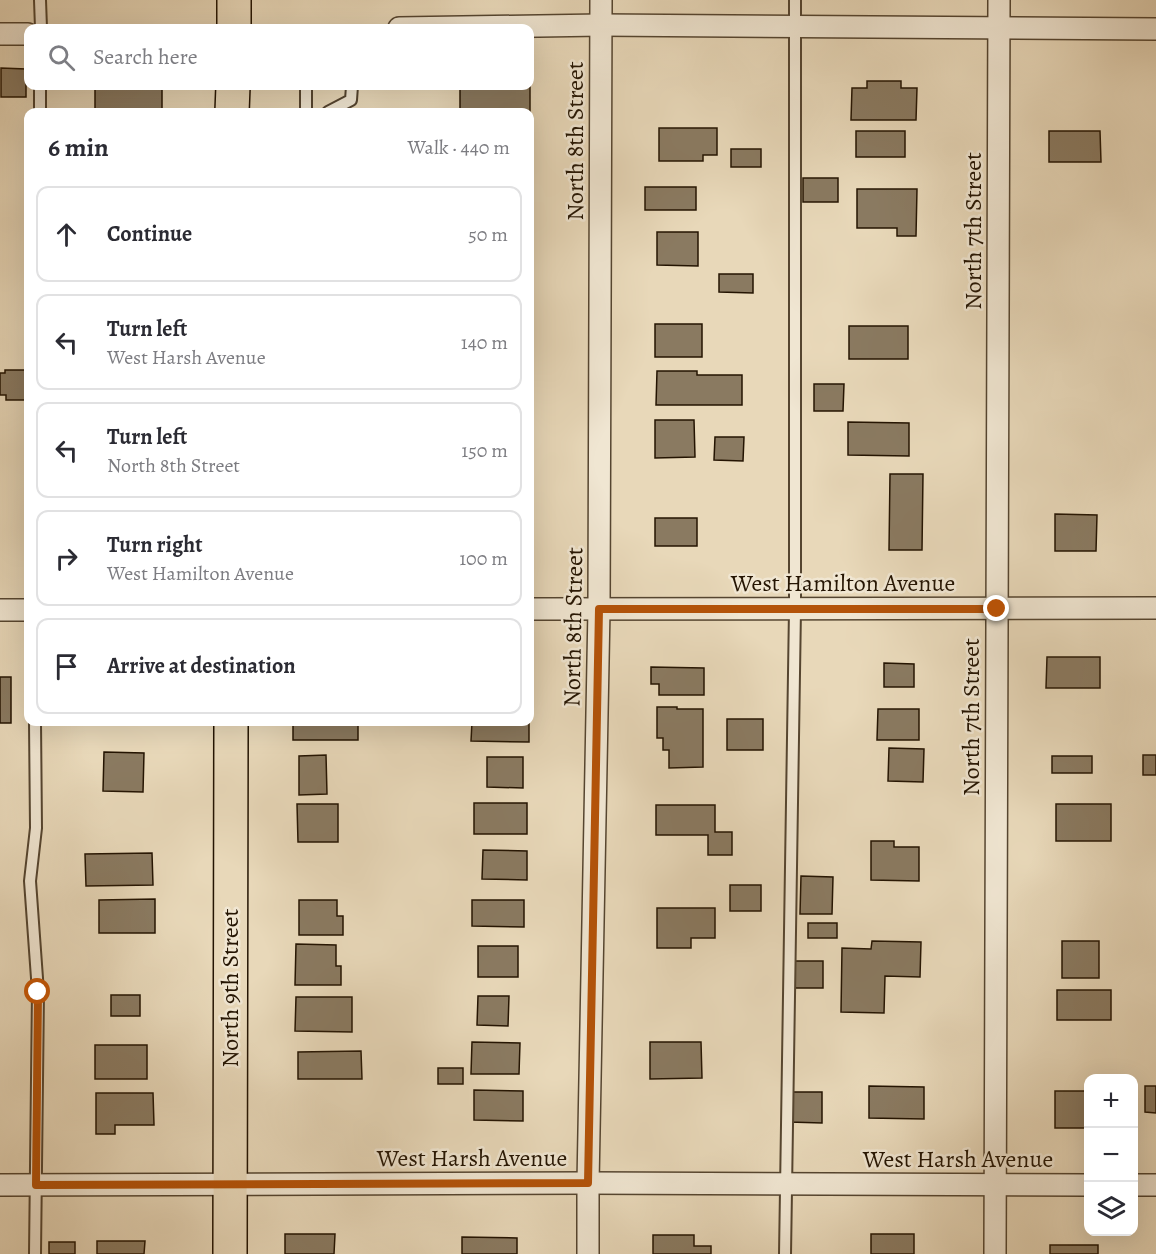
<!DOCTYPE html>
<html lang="en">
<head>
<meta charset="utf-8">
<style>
	body { margin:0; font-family:Alegreya,serif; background:#f2f2f3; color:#2b2b33 }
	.controls { position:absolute; right:18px; bottom:18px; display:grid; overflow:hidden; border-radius:12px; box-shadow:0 6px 24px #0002 }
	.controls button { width:54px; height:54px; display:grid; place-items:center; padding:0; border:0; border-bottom:2px solid #e1e1e2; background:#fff; color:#2b2b33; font:30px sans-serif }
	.stop { position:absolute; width:18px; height:18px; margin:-14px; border:4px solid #b45309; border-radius:50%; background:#fff }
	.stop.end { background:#b45309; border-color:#fff; box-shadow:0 2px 6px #0008 }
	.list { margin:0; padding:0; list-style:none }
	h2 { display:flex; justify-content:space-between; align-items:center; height:78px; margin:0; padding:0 24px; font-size:26px }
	h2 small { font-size:20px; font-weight:400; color:#7c7c81 }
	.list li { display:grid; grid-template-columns:39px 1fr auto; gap:18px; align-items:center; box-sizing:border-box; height:96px; margin:0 12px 12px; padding:0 12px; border:2px solid #e1e1e2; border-radius:12px }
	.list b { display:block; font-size:22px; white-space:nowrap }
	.list p { margin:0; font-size:20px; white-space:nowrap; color:#7c7c81 }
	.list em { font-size:20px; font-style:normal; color:#7c7c81 }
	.icon { flex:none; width:33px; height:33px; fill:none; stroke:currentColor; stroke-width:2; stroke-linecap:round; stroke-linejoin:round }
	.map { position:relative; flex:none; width:1156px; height:1254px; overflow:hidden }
	.search { position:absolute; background:#fff; box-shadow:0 6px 24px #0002; left:24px; top:24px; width:510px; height:66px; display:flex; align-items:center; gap:15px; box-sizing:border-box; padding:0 21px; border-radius:12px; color:#7c7c81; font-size:22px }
	.panel { position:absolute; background:#fff; box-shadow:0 6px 24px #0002; left:24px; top:108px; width:510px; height:618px; border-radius:12px }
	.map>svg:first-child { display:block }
	.building { fill:#8a7a61; stroke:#241402; stroke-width:1.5 }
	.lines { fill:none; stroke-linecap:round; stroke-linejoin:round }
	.service-casing { stroke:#554530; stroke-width:14 }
	.minor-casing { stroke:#554530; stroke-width:24 }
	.primary-casing { stroke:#241402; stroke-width:36 }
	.service { stroke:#f0e6d2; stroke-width:10 }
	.minor { stroke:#f0e6d2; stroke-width:21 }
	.primary { stroke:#e8d8b9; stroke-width:33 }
	.route { stroke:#b45309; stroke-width:8 }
	.labels { text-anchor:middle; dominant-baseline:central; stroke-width:5; stroke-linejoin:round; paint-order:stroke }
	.street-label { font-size:24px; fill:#241402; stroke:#f0e6d2 }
</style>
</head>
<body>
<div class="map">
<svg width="1156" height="1254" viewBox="0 0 1156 1254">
	<rect width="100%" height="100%" fill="#e8d8b9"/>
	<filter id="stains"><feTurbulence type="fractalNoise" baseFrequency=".00333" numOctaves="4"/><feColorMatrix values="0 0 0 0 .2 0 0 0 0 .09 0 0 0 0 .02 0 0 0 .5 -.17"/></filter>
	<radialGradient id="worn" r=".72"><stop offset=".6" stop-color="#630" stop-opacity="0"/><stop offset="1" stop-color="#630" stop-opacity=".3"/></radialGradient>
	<g class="building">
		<polygon points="1,68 26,69 26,97 1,97"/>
		<polygon points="867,81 901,81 901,88 917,88 916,120 851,120 852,88 867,88"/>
		<polygon points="530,85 530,114 530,112 460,112 460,86"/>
		<rect x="95" y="86" width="67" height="26"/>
		<polygon points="659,128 717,128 717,155 703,155 703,161 659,161"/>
		<rect x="856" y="131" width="49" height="26"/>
		<polygon points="1049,131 1100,131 1101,162 1049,162"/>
		<rect x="731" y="149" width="30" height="18"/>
		<rect x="803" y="178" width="35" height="24"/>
		<rect x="645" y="187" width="51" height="23"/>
		<polygon points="857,189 917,189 916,236 897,236 897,228 857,228"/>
		<polygon points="657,232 698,232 698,266 657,265"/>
		<polygon points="719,274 753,274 753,293 719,292"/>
		<rect x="655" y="324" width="47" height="33"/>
		<rect x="849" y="326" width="59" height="33"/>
		<polygon points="5,370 27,370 27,400 6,400 6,395 0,395 0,373 5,373"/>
		<polygon points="657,371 697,371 697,375 742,375 742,405 656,405"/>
		<polygon points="814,384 844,384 843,411 814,411"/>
		<polygon points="655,420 694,420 695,457 655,458"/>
		<polygon points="848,422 909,423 909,456 848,455"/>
		<polygon points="715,437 744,437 743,461 714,460"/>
		<polygon points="890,474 923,474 922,550 889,550"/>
		<polygon points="1055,514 1097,515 1096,551 1055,551"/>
		<rect x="655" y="518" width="42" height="28"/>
		<polygon points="1047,657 1100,657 1100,688 1046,688"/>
		<polygon points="884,663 914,664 914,687 884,687"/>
		<polygon points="651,667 704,668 704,695 659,695 659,684 651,684"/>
		<rect x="0" y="677" width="11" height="46"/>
		<polygon points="657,707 677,707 677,709 703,709 703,767 669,768 669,750 663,750 663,738 657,738"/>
		<polygon points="878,709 919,709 919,740 877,740"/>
		<rect x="727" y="719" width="36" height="31"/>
		<rect x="293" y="722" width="65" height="18"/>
		<polygon points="472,722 529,722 529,742 471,741"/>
		<polygon points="889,748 924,749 923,782 888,781"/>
		<polygon points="104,752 144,753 143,792 103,791"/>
		<polygon points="326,755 327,794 299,795 299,756"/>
		<rect x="1143" y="755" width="13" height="20"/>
		<rect x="1052" y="756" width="40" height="17"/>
		<polygon points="487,757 523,757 523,788 487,787"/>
		<rect x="474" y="803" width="53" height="31"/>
		<polygon points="297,804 338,804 338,842 298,842"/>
		<rect x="1056" y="804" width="55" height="37"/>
		<polygon points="656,805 715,805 715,832 732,832 732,855 708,855 708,835 656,835"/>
		<polygon points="871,841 894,841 894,847 919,847 919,881 871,880"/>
		<polygon points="483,850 527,851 527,880 482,879"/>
		<polygon points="152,853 153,885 86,886 85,854"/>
		<polygon points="801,876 833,877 832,914 800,914"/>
		<rect x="730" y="885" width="31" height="26"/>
		<polygon points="155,899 155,933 99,933 99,900"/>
		<polygon points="299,900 337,900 337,916 343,916 343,935 299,935"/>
		<polygon points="472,900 524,900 524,927 472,926"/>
		<polygon points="657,908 715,908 715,938 691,938 691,948 657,948"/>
		<rect x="808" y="923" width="29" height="15"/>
		<polygon points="872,941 921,942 920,977 885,976 884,1013 841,1012 842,948 871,949"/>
		<rect x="1062" y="941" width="37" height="37"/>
		<polygon points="296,944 336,945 336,966 341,966 341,985 295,985"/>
		<rect x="478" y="946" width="40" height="31"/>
		<rect x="791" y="961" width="32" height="27"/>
		<rect x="1057" y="990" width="54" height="30"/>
		<rect x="111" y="995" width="29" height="21"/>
		<polygon points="478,996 509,996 508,1026 477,1025"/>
		<polygon points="296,997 352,997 352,1032 295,1031"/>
		<polygon points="472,1042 520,1043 519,1074 471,1074"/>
		<polygon points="650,1042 701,1042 702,1078 650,1079"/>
		<rect x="95" y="1045" width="52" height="34"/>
		<polygon points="361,1051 362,1079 298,1079 298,1052"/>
		<rect x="438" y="1068" width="25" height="16"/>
		<polygon points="869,1086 924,1087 924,1119 869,1118"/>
		<polygon points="1145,1086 1156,1086 1156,1113 1145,1112"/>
		<polygon points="474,1090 523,1091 523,1121 474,1120"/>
		<rect x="1055" y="1091" width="33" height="37"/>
		<polygon points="789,1092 822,1092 822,1123 789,1122"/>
		<polygon points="96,1093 153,1093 154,1125 115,1125 115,1134 96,1134"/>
		<polygon points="285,1234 335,1234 334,1254 285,1254"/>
		<rect x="871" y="1234" width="43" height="20"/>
		<polygon points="653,1235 694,1235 694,1246 711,1246 711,1254 653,1254"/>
		<polygon points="462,1237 517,1238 517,1254 462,1254"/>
		<polygon points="97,1241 145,1241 144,1254 97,1254"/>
		<rect x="49" y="1242" width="26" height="12"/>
		<rect x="1050" y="1245" width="48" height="9"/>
	</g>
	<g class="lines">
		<g class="service-casing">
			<g id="service">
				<polyline points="40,0 41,28"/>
				<polyline points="40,112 40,86"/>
				<polyline points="306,112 306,86"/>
				<polyline points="328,112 351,100 352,86"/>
				<polyline points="35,722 36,828 30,881 38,992 35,1254"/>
				<polyline points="785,1254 795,609 795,0"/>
			</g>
		</g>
		<g class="minor-casing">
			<g id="minor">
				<polyline points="399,28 601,25 1156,29"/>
				<polyline points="0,34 28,34"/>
				<polyline points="530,609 1156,608"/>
				<polyline points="0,610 28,610"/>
				<polyline points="0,1185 588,1183 1088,1185"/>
				<polyline points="1134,1185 1156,1185"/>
				<polyline points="588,1254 588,1183 599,609 601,0"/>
				<polyline points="995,1254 999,0"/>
			</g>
		</g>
		<g class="primary-casing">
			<g id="primary">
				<polyline points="234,0 234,28"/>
				<polyline points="232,112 233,86"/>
				<polyline points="230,1254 231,722"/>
			</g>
		</g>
		<use href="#service" class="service"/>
		<use href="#minor" class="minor"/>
		<use href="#primary" class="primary"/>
	</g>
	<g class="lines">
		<polyline class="route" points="38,992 36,1185 588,1183 599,609 997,609"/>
	</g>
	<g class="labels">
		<g class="street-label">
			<text transform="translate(575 141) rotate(-90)">North 8th Street</text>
			<text transform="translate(973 231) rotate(-90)">North 7th Street</text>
			<text x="843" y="583">West Hamilton Avenue</text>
			<text transform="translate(573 627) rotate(-89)">North 8th Street</text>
			<text transform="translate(971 717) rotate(-90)">North 7th Street</text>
			<text transform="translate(230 988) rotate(-90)">North 9th Street</text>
			<text x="472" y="1158">West Harsh Avenue</text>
			<text x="958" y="1159">West Harsh Avenue</text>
		</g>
	</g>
	<rect width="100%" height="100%" filter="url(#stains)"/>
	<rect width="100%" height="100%" fill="url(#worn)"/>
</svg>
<div class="controls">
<button>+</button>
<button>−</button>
<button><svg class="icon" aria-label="layers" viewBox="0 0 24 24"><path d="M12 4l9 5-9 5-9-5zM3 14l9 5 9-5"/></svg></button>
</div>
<div class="stop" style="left:38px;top:992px"></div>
<div class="stop end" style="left:997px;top:609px"></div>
<div class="search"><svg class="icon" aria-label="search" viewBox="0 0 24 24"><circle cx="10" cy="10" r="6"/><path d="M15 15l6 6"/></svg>Search here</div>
<section class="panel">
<h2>6 min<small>Walk · 440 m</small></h2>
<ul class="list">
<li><svg class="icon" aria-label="ahead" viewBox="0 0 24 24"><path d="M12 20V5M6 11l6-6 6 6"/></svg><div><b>Continue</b></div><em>50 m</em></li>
<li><svg class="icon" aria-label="left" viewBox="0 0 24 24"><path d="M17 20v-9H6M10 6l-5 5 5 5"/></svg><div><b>Turn left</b><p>West Harsh Avenue</p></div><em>140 m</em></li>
<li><svg class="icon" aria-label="left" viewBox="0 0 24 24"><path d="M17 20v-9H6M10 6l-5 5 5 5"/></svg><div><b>Turn left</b><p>North 8th Street</p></div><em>150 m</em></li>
<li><svg class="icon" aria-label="right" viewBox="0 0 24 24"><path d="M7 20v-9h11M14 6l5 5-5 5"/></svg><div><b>Turn right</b><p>West Hamilton Avenue</p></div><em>100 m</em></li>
<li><svg class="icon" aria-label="arrive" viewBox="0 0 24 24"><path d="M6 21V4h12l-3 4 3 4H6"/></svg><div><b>Arrive at destination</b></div></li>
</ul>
</section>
</div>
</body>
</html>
